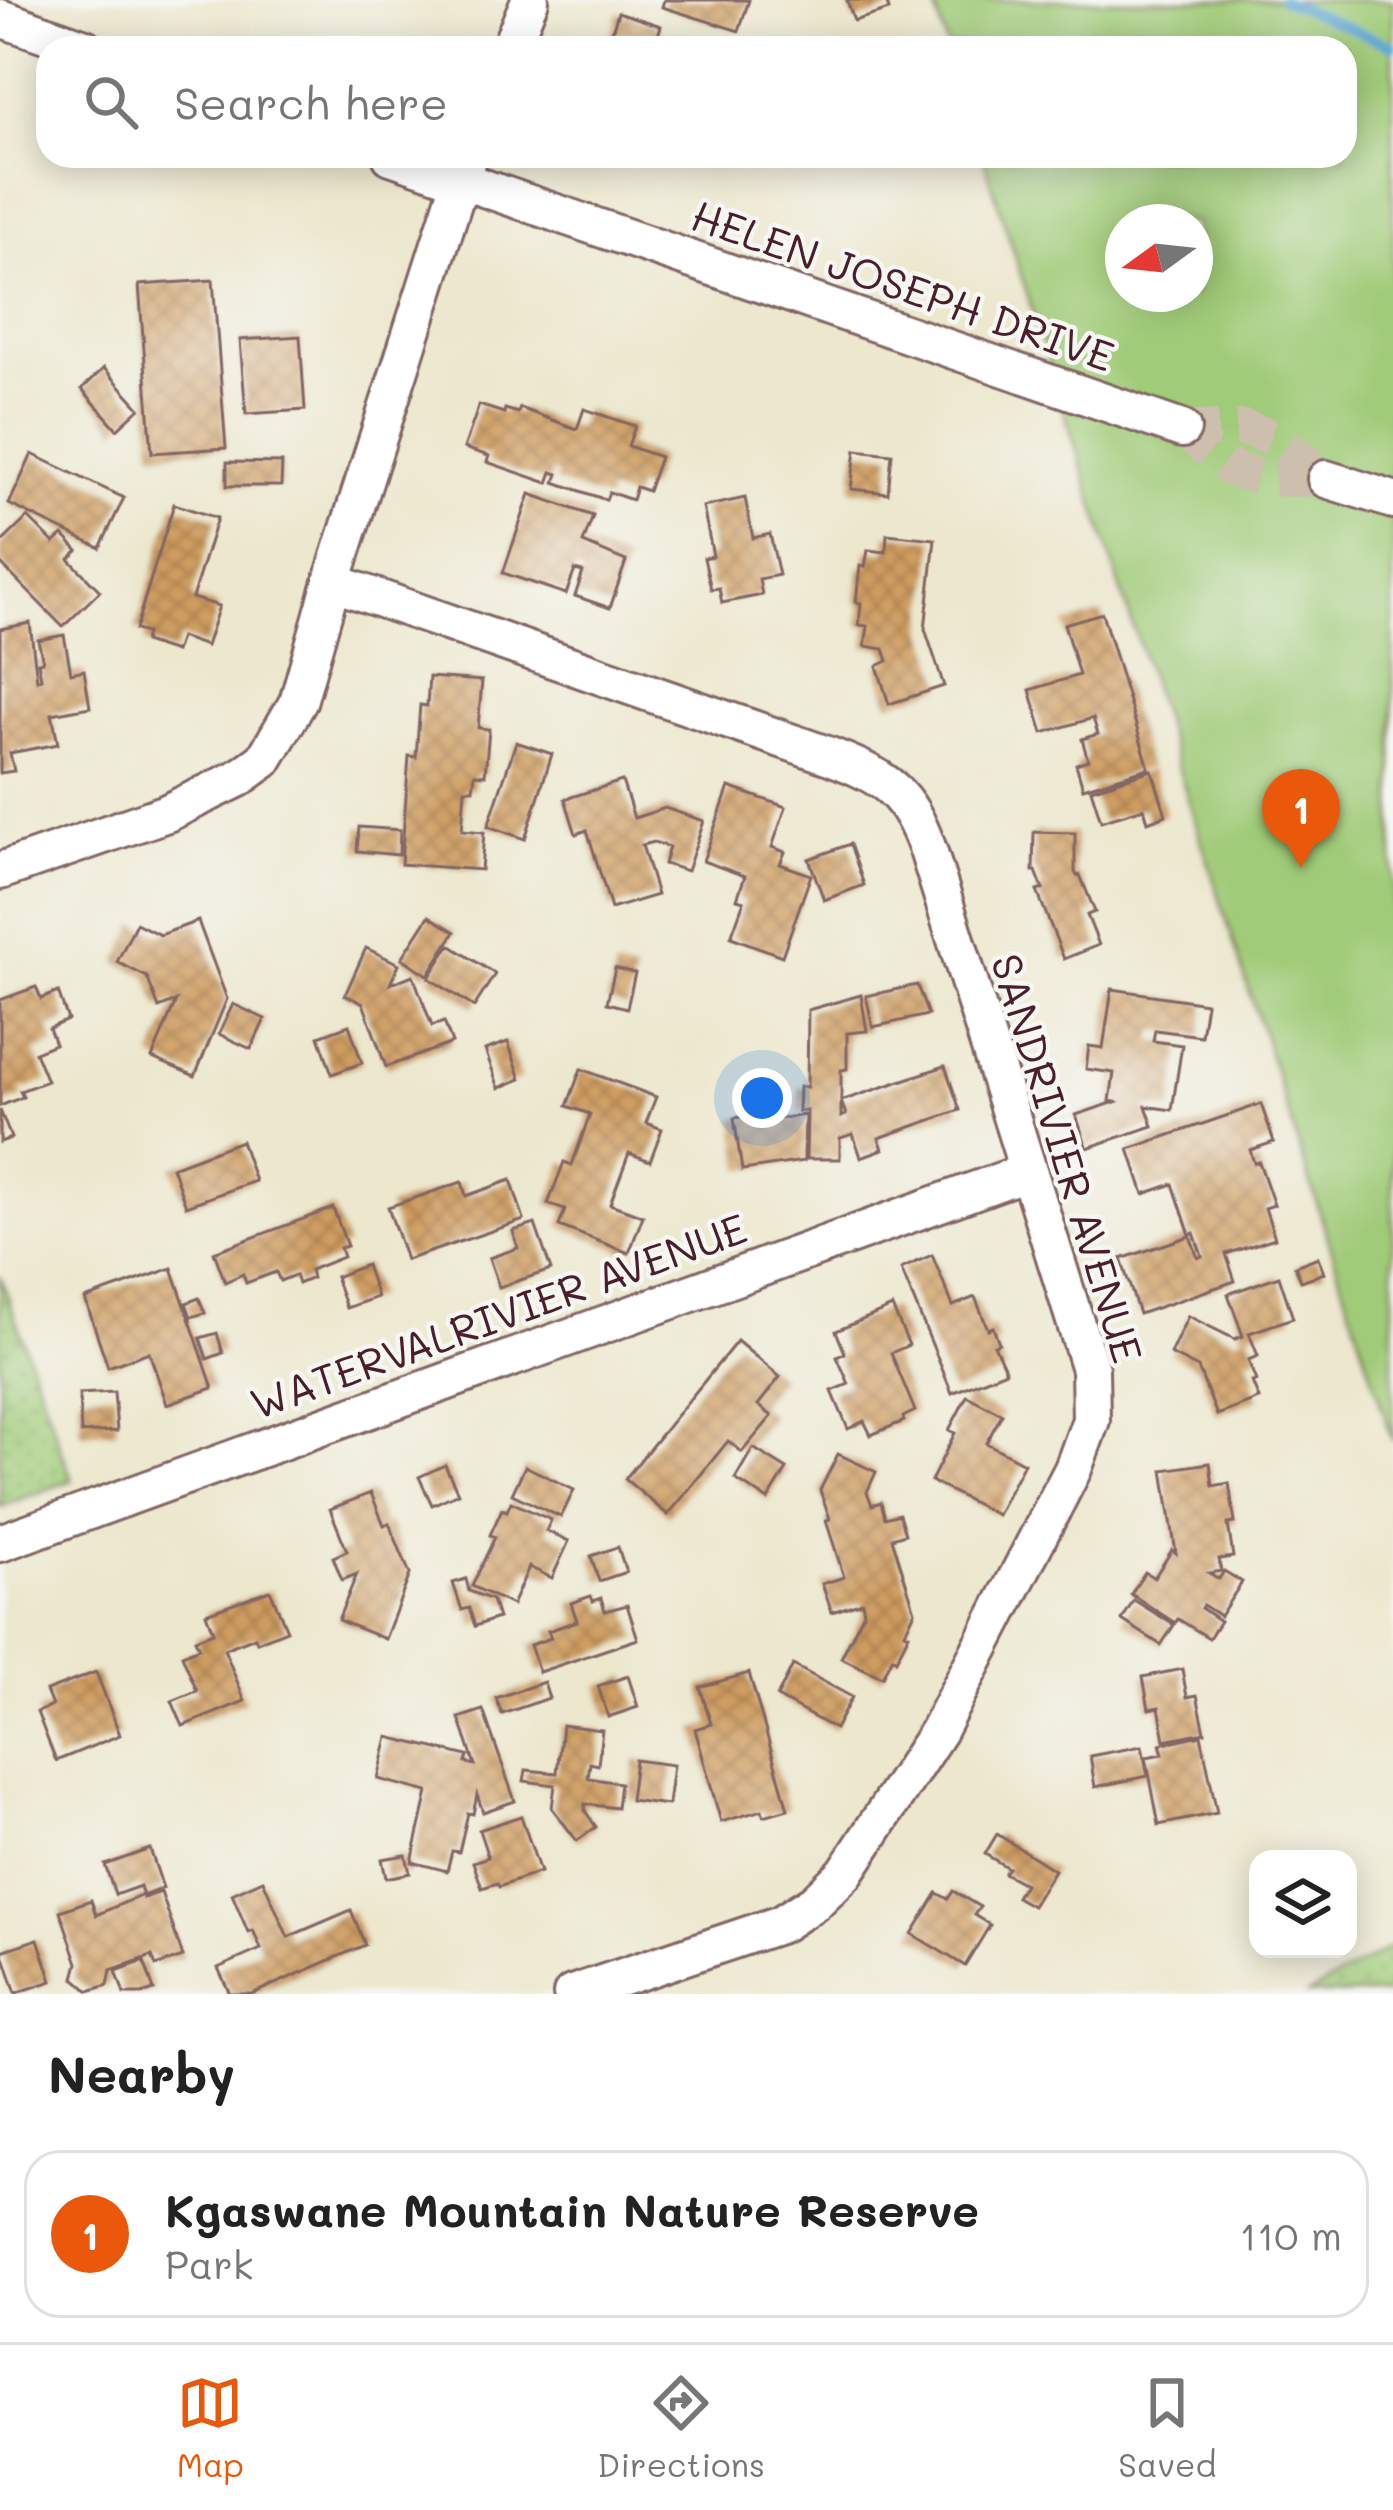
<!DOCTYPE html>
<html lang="en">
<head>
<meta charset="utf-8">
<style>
	body { margin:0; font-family:Mali,sans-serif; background:#f2f2f2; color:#222 }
	.controls { position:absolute; right:36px; bottom:36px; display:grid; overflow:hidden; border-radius:24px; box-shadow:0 6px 30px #0003 }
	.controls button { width:108px; height:108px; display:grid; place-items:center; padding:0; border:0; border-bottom:3px solid #e0e0e0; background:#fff; color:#222; font:60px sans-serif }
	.compass { position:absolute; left:1105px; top:204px; width:108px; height:108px; border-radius:50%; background:#fff; box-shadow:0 6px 30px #0003; rotate:255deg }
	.you { position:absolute; left:762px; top:1098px; width:42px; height:42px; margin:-30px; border:9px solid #fff; border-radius:50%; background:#1a73e8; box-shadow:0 0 0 18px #1a73e833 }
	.badge { display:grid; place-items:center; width:78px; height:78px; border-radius:50%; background:#ea580c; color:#fff; font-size:39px; font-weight:700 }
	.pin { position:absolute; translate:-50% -99px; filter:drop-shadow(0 3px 6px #0008) }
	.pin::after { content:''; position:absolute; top:63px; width:42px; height:36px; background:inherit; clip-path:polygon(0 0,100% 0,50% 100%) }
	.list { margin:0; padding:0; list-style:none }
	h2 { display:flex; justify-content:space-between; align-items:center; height:156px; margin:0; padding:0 48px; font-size:51px }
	h2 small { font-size:39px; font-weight:400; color:#767676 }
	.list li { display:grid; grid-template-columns:78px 1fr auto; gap:36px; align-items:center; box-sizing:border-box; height:168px; margin:0 24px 24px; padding:0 24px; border:3px solid #e0e0e0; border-radius:36px }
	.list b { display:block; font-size:45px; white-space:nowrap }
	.list p { margin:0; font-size:39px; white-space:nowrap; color:#767676 }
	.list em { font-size:39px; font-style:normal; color:#767676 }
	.icon { flex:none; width:66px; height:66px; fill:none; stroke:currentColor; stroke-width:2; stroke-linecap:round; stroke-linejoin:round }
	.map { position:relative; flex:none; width:1393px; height:1994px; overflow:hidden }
	.search { position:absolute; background:#fff; box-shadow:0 6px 30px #0003; left:36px; right:36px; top:36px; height:132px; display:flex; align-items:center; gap:30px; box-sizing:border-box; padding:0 42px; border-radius:36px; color:#767676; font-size:45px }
	.sheet { height:348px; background:#fff }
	nav { display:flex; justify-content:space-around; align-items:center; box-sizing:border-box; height:168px; border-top:3px solid #e0e0e0; background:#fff; font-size:33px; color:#767676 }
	nav a { display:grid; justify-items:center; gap:6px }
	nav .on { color:#ea580c }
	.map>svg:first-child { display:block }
	.grass { fill:url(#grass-dots); stroke:#757552; stroke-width:3 }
	.green { fill:#a0cb78; stroke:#757552; stroke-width:3; fill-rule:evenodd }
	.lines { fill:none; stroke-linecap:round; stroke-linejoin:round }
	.stream { stroke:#5ba5d2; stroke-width:10 }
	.building { fill:url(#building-cross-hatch) }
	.minor-tunnel { stroke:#ccbfad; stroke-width:36; stroke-dasharray:36 18; stroke-linecap:butt }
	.minor-casing { stroke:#836564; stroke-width:42 }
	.minor { stroke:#fff; stroke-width:36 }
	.labels { text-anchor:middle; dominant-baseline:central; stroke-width:9; stroke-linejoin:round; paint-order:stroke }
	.street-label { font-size:42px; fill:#4a1f2b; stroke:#f6f6f2 }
</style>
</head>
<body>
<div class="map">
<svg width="1393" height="1994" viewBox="0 0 1393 1994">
	<defs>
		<pattern id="grass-dots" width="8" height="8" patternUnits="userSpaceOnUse" patternTransform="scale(3)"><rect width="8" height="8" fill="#a0cb78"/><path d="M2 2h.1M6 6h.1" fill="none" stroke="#8bae68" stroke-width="1.8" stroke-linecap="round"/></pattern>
		<pattern id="building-cross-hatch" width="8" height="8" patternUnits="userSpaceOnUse" patternTransform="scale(3)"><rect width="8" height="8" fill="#cf9d60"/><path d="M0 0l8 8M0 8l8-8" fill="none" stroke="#aa7f4f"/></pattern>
	</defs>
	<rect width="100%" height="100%" fill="#f6f6f2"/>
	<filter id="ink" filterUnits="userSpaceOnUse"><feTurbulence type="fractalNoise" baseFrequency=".00833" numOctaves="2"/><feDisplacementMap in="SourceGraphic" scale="24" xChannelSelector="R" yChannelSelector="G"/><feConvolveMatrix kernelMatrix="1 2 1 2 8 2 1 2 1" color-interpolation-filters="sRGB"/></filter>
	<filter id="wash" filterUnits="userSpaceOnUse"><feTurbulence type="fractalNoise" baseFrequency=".004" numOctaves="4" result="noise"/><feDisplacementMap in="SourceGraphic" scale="48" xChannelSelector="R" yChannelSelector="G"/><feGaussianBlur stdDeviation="2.7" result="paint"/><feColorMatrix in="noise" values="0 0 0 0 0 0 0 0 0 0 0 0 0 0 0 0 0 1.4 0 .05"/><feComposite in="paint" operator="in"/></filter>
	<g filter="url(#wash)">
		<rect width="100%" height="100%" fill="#ece7cd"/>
		<g class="grass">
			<polygon points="0,1275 72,1480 0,1507"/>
			<polygon points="1393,1946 1393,1994 1308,1994"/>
		</g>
		<path class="green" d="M933,0H1393V1442L983,156H1345V48H948ZM1123,222H1195V294H1123Z"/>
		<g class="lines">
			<polyline class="stream" points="1282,0 1393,46"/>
		</g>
		<g id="blocks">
			<g class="building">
				<polygon points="664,0 749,0 739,31 662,7"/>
				<polygon points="847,0 886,0 889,10 854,21"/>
				<polygon points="618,12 661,26 654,48 607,48"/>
				<polygon points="213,280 226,448 152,453 139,285"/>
				<polygon points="300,336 305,410 246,414 240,340"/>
				<polygon points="104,368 140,408 117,429 82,389"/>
				<polygon points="479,405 504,413 505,409 518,413 520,408 577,429 584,409 635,426 628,446 660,457 648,491 636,487 632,500 609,492 606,500 555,482 558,474 552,472 548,483 487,462 489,456 464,448"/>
				<polygon points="856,450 892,454 888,493 851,489"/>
				<polygon points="32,454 124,498 100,548 9,504"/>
				<polygon points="227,462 282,463 281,486 227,486"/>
				<polygon points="530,494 593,516 583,543 626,561 610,608 575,596 583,572 575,570 566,594 503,573"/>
				<polygon points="745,498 753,538 770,534 779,575 759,579 762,595 722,603 719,588 711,589 704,558 713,556 703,507"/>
				<polygon points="174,504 217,518 192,598 219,606 206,646 180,637 175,652 144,642 146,633 135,630"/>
				<polygon points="28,517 54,543 63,535 78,551 69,559 100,591 63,627 0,563 0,544"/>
				<polygon points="887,534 935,539 925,629 944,686 889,704 877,666 888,661 884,649 865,646 868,626 859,625 861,603 856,602 860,566 865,567 868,550 886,552"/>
				<polygon points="1102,613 1149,768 1083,788 1076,764 1088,760 1082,739 1098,734 1093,718 1043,733 1030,690 1079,675 1064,624"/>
				<polygon points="30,623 37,680 41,678 38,662 43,661 38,640 64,635 71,673 84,670 90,707 52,714 58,744 10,753 14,771 0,773 0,629"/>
				<polygon points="429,677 482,681 478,728 489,729 485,775 475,774 473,789 465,789 462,830 484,832 481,870 401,864 409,756 416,757 420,705 427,706"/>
				<polygon points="516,742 552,754 525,839 488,826"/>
				<polygon points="1152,770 1166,815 1148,822 1144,808 1101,821 1091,789"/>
				<polygon points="622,781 634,818 665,808 704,821 687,871 664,864 669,847 654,842 642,845 657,895 611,909 587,830 576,834 565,799"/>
				<polygon points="729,787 786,807 772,847 785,852 780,864 811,875 782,956 731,937 744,901 737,899 745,876 703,861"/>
				<polygon points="359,827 400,830 399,855 357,851"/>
				<polygon points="1034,832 1075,833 1075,872 1077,876 1080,875 1095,912 1087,915 1099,945 1064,959 1037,891 1043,889 1036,871 1033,871"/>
				<polygon points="850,844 864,885 824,900 809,859"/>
				<polygon points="429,916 455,932 428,975 402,958"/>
				<polygon points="198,921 227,999 195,1076 152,1058 176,1001 159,1008 147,977 117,962 136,923 160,935"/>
				<polygon points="450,945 495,974 474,1007 429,978"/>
				<polygon points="366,948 399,964 390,984 413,975 432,1026 444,1022 452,1043 386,1067 363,1003 345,995"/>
				<polygon points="615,968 635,973 627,1008 607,1003"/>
				<polygon points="917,985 928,1015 873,1027 866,996"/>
				<polygon points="36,987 41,999 58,992 68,1020 49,1028 55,1044 35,1052 47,1081 20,1091 23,1097 0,1106 0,1000"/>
				<polygon points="1112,989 1206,1003 1201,1036 1155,1030 1153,1041 1182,1045 1172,1110 1146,1106 1153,1126 1087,1148 1076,1115 1115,1102 1110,1101 1114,1073 1086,1069 1089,1046 1103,1048"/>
				<polygon points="861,995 867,1031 847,1033 847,1069 841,1070 841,1117 846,1115 841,1101 945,1066 960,1110 879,1138 883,1149 861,1157 853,1134 840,1138 840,1159 806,1159 807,1111 798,1111 799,1087 807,1087 808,1010"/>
				<polygon points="233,1004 265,1019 251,1049 219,1034"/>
				<polygon points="349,1025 362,1063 332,1074 319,1036"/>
				<polygon points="508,1042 521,1079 499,1088 485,1050"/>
				<polygon points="581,1069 656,1097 646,1123 662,1129 650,1161 629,1153 610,1204 643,1216 629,1253 559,1226 565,1210 548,1204 564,1162 572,1165 590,1114 567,1106"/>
				<polygon points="1261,1104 1274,1142 1250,1150 1254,1163 1259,1162 1274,1205 1265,1208 1275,1238 1226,1254 1235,1281 1139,1314 1121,1259 1190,1236 1198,1258 1202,1256 1194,1233 1190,1235 1173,1184 1144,1194 1129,1149"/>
				<polygon points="0,1110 11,1138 0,1142"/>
				<polygon points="776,1112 777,1119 805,1115 804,1161 742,1170 734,1118"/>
				<polygon points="241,1141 255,1181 186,1206 172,1167"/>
				<polygon points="511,1180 524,1220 406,1260 388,1207 462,1182 466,1196"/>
				<polygon points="333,1208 347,1246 340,1248 343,1257 310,1270 312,1278 298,1284 295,1275 280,1281 276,1272 246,1283 243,1274 225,1282 214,1252"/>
				<polygon points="535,1224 551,1270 499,1287 489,1258 518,1248 513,1231"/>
				<polygon points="932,1255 953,1306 975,1297 988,1329 993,1327 999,1343 994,1345 1006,1371 952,1393 901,1269"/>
				<polygon points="1318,1257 1324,1273 1301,1281 1295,1266"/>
				<polygon points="366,1265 377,1297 346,1308 335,1277"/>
				<polygon points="172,1268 213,1388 167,1404 149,1352 108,1367 85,1299"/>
				<polygon points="1279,1276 1293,1318 1249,1333 1258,1356 1248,1360 1256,1381 1252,1382 1259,1399 1217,1415 1198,1368 1170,1354 1188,1316 1235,1339 1243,1336 1228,1294"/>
				<polygon points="199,1298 205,1313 191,1317 186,1303"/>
				<polygon points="892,1307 909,1345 891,1353 915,1411 903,1417 904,1421 871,1435 864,1421 848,1429 832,1391 849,1384 837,1357 845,1353 836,1331"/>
				<polygon points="217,1333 223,1353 207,1359 200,1338"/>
				<polygon points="737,1341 780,1377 758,1405 772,1416 742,1452 728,1441 668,1515 625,1479"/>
				<polygon points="114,1392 117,1431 81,1433 79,1394"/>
				<polygon points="967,1396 1002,1414 986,1443 1024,1463 997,1515 931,1481 955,1433 949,1430"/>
				<polygon points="753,1448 787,1469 768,1500 735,1479"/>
				<polygon points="838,1454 876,1472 867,1492 872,1505 881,1502 885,1518 899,1514 905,1534 892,1538 915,1611 905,1632 909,1634 896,1660 892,1657 882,1677 841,1658 864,1612 862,1602 832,1612 822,1584 844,1577 826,1520 830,1519 820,1490"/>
				<polygon points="1210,1463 1213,1486 1229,1483 1235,1523 1228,1524 1233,1557 1219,1559 1221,1571 1209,1573 1219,1579 1224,1571 1242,1582 1220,1616 1203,1605 1201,1608 1220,1621 1209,1638 1178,1619 1175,1623 1131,1594 1145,1572 1154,1578 1172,1550 1176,1553 1163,1470"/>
				<polygon points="445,1465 458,1493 432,1505 419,1477"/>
				<polygon points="525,1466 574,1490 561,1517 512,1494"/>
				<polygon points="371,1493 384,1525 389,1523 410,1574 385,1639 338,1620 357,1574 342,1580 333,1557 347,1551 330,1509"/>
				<polygon points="511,1502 551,1520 546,1531 569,1541 552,1578 529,1567 512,1605 472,1586 495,1537 490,1535 502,1509 507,1511"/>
				<polygon points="618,1547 626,1572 599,1581 591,1556"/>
				<polygon points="466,1579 469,1591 492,1600 498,1618 475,1626 469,1608 462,1610 453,1583"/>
				<polygon points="270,1590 287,1630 257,1642 255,1637 224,1649 245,1701 183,1726 172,1701 197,1691 182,1655 199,1648 195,1639 213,1632 206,1613"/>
				<polygon points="591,1596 593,1601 601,1598 605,1611 627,1605 638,1639 539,1672 530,1645 551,1638 548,1631 577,1621 571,1603"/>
				<polygon points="1134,1600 1174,1625 1161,1645 1122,1620"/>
				<polygon points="793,1665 852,1697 835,1729 777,1697"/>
				<polygon points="1182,1669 1187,1697 1197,1695 1205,1732 1165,1740 1159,1707 1149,1709 1143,1677"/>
				<polygon points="96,1672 120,1735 56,1761 37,1712 52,1706 46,1691"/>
				<polygon points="749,1673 788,1809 764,1816 762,1810 721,1822 695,1729 711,1724 700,1687"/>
				<polygon points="628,1676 638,1707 608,1717 598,1686"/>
				<polygon points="544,1682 549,1698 502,1714 496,1698"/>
				<polygon points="483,1710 515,1801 483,1812 477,1795 473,1814 468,1813 459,1852 452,1851 447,1871 412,1862 428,1792 378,1779 388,1737 468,1756 466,1763 475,1765 459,1718"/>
				<polygon points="562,1725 602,1730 598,1765 590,1763 588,1778 620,1783 617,1808 585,1804 585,1811 596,1827 577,1841 552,1808 555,1785 524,1781 526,1770 557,1773"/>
				<polygon points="1201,1735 1217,1813 1159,1825 1146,1757 1163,1754 1160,1744"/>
				<polygon points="1142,1746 1148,1776 1095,1787 1090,1756"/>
				<polygon points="635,1760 673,1765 668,1805 630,1800"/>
				<polygon points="521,1816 540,1872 499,1887 497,1883 482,1888 473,1862 488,1857 479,1830"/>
				<polygon points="997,1834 1054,1870 1032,1906 1016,1897 1024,1884 1004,1873 1008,1868 985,1854"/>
				<polygon points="150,1849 163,1888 143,1896 140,1886 115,1895 105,1865"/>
				<polygon points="406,1855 410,1873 386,1878 382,1859"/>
				<polygon points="263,1880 288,1937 351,1910 365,1945 252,1994 230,1994 218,1968 261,1949 253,1930 248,1932 232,1894"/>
				<polygon points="953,1891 980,1907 974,1915 990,1925 965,1966 912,1934 937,1893 948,1899"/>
				<polygon points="161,1892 183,1957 156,1966 152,1956 111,1970 108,1985 89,1991 74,1978 78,1963 60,1911 91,1900 96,1915 142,1895 143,1898"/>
				<polygon points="38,1939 52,1981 16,1993 2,1951"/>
				<polygon points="144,1961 154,1990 142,1994 124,1994 116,1971"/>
			</g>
		</g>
	</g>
	<g filter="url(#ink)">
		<use href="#blocks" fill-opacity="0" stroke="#836564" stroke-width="3"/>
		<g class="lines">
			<g class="minor-tunnel">
				<polyline points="1182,429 1244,428 1277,439 1326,479"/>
				<polyline points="1182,429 1230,468 1263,478 1326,479"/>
			</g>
			<g class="minor-casing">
				<g id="minor">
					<polyline points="0,18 85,48"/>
					<polyline points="510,48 530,0"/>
					<polyline points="391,156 1182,429"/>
					<polyline points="1326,479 1393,500"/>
					<path d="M332,582L830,756C887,778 907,791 928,850L1090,1369L1091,1420L1073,1469L938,1731L845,1873L815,1902L781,1924L572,1994"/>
					<polyline points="0,871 167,813 239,778 264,760 298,702 332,582 468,156"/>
					<polyline points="0,1543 1026,1172"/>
				</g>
			</g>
			<use href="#minor" class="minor"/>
		</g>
	</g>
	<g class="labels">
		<g class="street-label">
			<text transform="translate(903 285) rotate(19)">HELEN JOSEPH DRIVE</text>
			<text transform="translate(1068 1158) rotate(73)">SANDRIVIER AVENUE</text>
			<text transform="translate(498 1315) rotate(-20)">WATERVALRIVIER AVENUE</text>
		</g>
	</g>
</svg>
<div class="controls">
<button><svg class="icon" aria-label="layers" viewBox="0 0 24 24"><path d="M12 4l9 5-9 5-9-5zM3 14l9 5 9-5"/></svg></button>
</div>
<svg class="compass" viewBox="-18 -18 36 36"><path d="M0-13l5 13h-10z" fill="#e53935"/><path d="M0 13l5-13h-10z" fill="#767676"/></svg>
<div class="you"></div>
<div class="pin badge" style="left:1301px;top:868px">1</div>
<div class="search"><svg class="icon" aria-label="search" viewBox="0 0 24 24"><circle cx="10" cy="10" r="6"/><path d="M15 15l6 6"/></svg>Search here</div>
</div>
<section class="sheet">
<h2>Nearby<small></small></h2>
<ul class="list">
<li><span class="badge">1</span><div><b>Kgaswane Mountain Nature Reserve</b><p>Park</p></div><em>110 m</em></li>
</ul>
</section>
<nav>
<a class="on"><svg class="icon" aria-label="map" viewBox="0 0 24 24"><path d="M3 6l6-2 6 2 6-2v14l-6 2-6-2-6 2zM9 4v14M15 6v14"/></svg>Map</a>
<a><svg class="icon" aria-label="directions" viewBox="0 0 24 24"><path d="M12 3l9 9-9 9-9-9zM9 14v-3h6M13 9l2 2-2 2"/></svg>Directions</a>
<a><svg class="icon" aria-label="saved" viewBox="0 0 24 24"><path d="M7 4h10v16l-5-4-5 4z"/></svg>Saved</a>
</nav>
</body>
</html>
